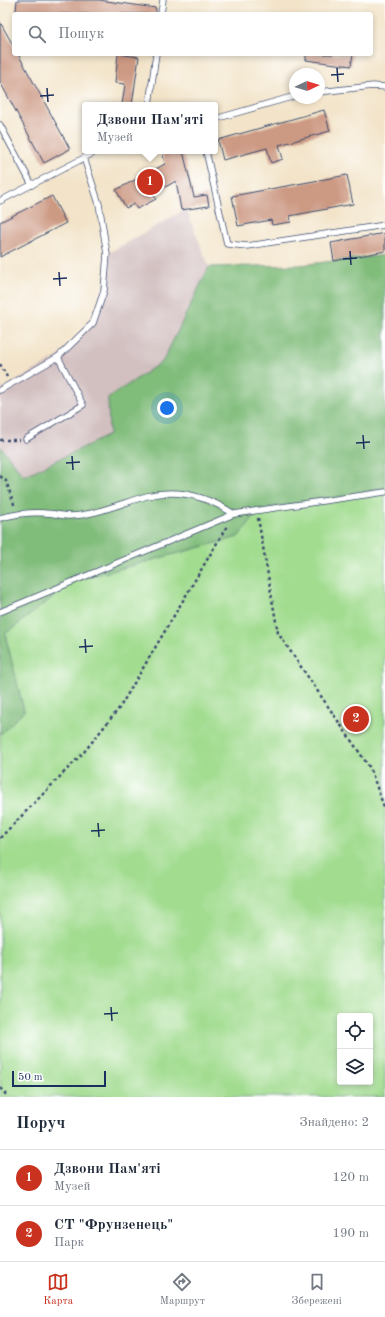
<!DOCTYPE html>
<html lang="uk">
<head>
<meta charset="utf-8">
<style>
	body { margin:0; font-family:"Old Standard TT",serif; background:#f6f6f7; color:#1f2937 }
	.controls { position:absolute; right:12px; bottom:12px; display:grid; overflow:hidden; border-radius:4px; box-shadow:0 2px 6px #0003 }
	.controls button { width:36px; height:36px; display:grid; place-items:center; padding:0; border:0; border-bottom:1px solid #e0e1e3; background:#fff; color:#1f2937; font:20px sans-serif }
	.compass { position:absolute; left:289px; top:68px; width:36px; height:36px; border-radius:50%; background:#fff; box-shadow:0 2px 6px #0003; rotate:86deg }
	.scale { position:absolute; left:12px; bottom:10px; width:94px; box-sizing:border-box; padding-left:4px; border:2px solid #1b2f5e; border-top:0; font-size:11px; line-height:14px; white-space:nowrap; color:#1b2f5e; -webkit-text-stroke:3px #fff; paint-order:stroke }
	.you { position:absolute; left:167px; top:408px; width:14px; height:14px; margin:-10px; border:3px solid #fff; border-radius:50%; background:#1a73e8; box-shadow:0 0 0 6px #1a73e833 }
	.badge { display:grid; place-items:center; width:26px; height:26px; border-radius:50%; background:#c8321e; color:#fff; font-size:13px; font-weight:700 }
	.pin { position:absolute; translate:-50% -50%; border:2px solid #fff; box-shadow:0 1px 4px #0006 }
	.popup { position:absolute; left:82px; top:102px; width:136px; height:52px; box-sizing:border-box; display:grid; place-content:center; border-radius:4px; background:#fff; filter:drop-shadow(0 1px 3px #0005); font-size:13px; white-space:nowrap; color:#747a83 }
	.popup b { font-size:15px; color:#1f2937 }
	.popup::after { content:''; position:absolute; left:50%; top:100%; margin-left:-8px; border:8px solid transparent; border-top-color:#fff }
	.list { margin:0; padding:0; list-style:none }
	h2 { display:flex; justify-content:space-between; align-items:center; height:52px; margin:0; padding:0 16px; font-size:17px }
	h2 small { font-size:13px; font-weight:400; color:#747a83 }
	.list li { display:grid; grid-template-columns:26px 1fr auto; gap:12px; align-items:center; box-sizing:border-box; height:56px; padding:0 16px; border-top:1px solid #e0e1e3 }
	.list b { display:block; font-size:15px; white-space:nowrap }
	.list p { margin:0; font-size:13px; white-space:nowrap; color:#747a83 }
	.list em { font-size:13px; font-style:normal; color:#747a83 }
	.icon { flex:none; width:22px; height:22px; fill:none; stroke:currentColor; stroke-width:2; stroke-linecap:round; stroke-linejoin:round }
	.map { position:relative; flex:none; width:385px; height:1097px; overflow:hidden }
	.search { position:absolute; background:#fff; box-shadow:0 2px 6px #0003; left:12px; right:12px; top:12px; height:44px; display:flex; align-items:center; gap:10px; box-sizing:border-box; padding:0 14px; border-radius:4px; color:#747a83; font-size:15px }
	.sheet { height:164px; background:#fff }
	nav { display:flex; justify-content:space-around; align-items:center; box-sizing:border-box; height:56px; border-top:1px solid #e0e1e3; background:#fff; font-size:11px; color:#747a83 }
	nav a { display:grid; justify-items:center; gap:2px }
	nav .on { color:#c8321e }
	.map>svg:first-child { display:block }
	.industrial { fill:#d2bfc0 }
	.green { fill:#a1dc8f; stroke:#5e8676; fill-rule:evenodd }
	.forest { fill:#80bc7a; stroke:#4e766c }
	.building { fill:#cc9983 }
	.lines { fill:none; stroke-linecap:round; stroke-linejoin:round }
	.lane-casing { stroke:#3b4a6e; stroke-width:7 }
	.path { stroke:#3b4a6e; stroke-width:2.5; stroke-dasharray:3 3; stroke-linecap:butt }
	.lane { stroke:#fff; stroke-width:5.5 }
	.ticks { fill:none; stroke:#1b2f5e; stroke-width:1.5 }
</style>
</head>
<body>
<div class="map">
<svg width="385" height="1097" viewBox="0 0 385 1097">
	<rect width="100%" height="100%" fill="#fff"/>
	<filter id="ink" filterUnits="userSpaceOnUse"><feTurbulence type="fractalNoise" baseFrequency=".025" numOctaves="2"/><feDisplacementMap in="SourceGraphic" scale="8" xChannelSelector="R" yChannelSelector="G"/><feConvolveMatrix kernelMatrix="1 2 1 2 8 2 1 2 1" color-interpolation-filters="sRGB"/></filter>
	<filter id="wash" filterUnits="userSpaceOnUse"><feTurbulence type="fractalNoise" baseFrequency=".012" numOctaves="4" result="noise"/><feDisplacementMap in="SourceGraphic" scale="16" xChannelSelector="R" yChannelSelector="G"/><feGaussianBlur stdDeviation="0.9" result="paint"/><feColorMatrix in="noise" values="0 0 0 0 0 0 0 0 0 0 0 0 0 0 0 0 0 1.4 0 .05"/><feComposite in="paint" operator="in"/></filter>
	<g filter="url(#wash)">
		<rect width="100%" height="100%" fill="#f3e4c9"/>
		<polygon class="industrial" points="186,209 209,267 163,361 109,398 109,435 24,476 0,446 0,390 58,357 93,323 104,291 107,254"/>
		<path class="green" d="M385,489V1097H0V735L24,711L5,634L74,581L238,537L260,509ZM340,1016H370V1082H340Z"/>
		<polygon class="forest" points="385,255 385,489 260,509 238,537 74,581 5,634 24,711 0,735 0,446 24,476 109,435 108,398 163,361 209,267 300,265"/>
		<g id="blocks">
			<g class="building">
				<polygon points="17,0 99,0 156,8 156,14 38,14 16,11"/>
				<polygon points="0,22 14,47 14,54 18,54 70,149 44,163 0,82"/>
				<polygon points="118,54 139,57 132,105 122,105 125,84 115,83"/>
				<polygon points="306,54 353,54 351,66 306,60"/>
				<polygon points="324,110 330,131 279,145 283,159 271,163 267,148 223,160 218,140"/>
				<polygon points="162,151 183,151 194,197 207,195 209,206 181,210 176,181 153,194 156,199 137,209 134,204 126,208 116,190 165,164"/>
				<polygon points="347,175 353,204 290,216 291,222 272,225 271,220 238,226 232,196"/>
				<polygon points="52,196 66,223 0,257 0,222"/>
				<polygon points="385,233 385,251 334,261 331,243"/>
			</g>
		</g>
	</g>
	<g filter="url(#ink)">
		<use href="#blocks" fill-opacity="0" stroke="#3b4a6e" stroke-width="1"/>
		<g class="lines">
			<g class="lane-casing">
				<g id="lane">
					<polyline points="161,14 163,0"/>
					<polyline points="319,92 373,86 385,87"/>
					<polyline points="149,105 156,54"/>
					<polyline points="215,119 295,96"/>
					<polyline points="0,125 32,185"/>
					<polyline points="206,151 227,244 247,246 385,225"/>
					<polyline points="0,201 84,158"/>
					<polyline points="0,390 58,357 93,323 104,291 107,254 99,204 84,158 97,151"/>
					<polyline points="26,439 83,405 58,357"/>
					<path d="M0,518C15,514 30,512 45,513C53,513 62,516 70,516C96,515 122,503 147,496C178,488 208,497 234,514"/>
					<polyline points="0,612 234,514 385,492"/>
				</g>
			</g>
			<g class="path">
				<polyline points="0,364 7,377"/>
				<polyline points="0,440 19,440"/>
				<polyline points="0,476 6,481 15,507"/>
				<polyline points="258,518 278,633 370,768 385,810"/>
				<polyline points="0,838 84,752 120,707 227,526"/>
				<polyline points="0,1088 8,1097"/>
			</g>
			<use href="#lane" class="lane"/>
		</g>
	</g>
	<path class="ticks" d="M337,68L338,82M331,75L344,74M47,88L48,102M40,96L54,95M350,251L351,265M343,259L357,258M59,272L60,286M53,279L67,278M363,435L364,449M356,443L370,442M72,456L73,470M66,463L80,462M85,639L86,653M79,647L93,646M98,823L99,837M91,831L105,830M111,1007L112,1021M104,1014L118,1013"/>
</svg>
<div class="controls">
<button><svg class="icon" aria-label="locate" viewBox="0 0 24 24"><circle cx="12" cy="12" r="6"/><path d="M12 2v4M12 18v4M2 12h4M18 12h4"/></svg></button>
<button><svg class="icon" aria-label="layers" viewBox="0 0 24 24"><path d="M12 4l9 5-9 5-9-5zM3 14l9 5 9-5"/></svg></button>
</div>
<svg class="compass" viewBox="-18 -18 36 36"><path d="M0-13l5 13h-10z" fill="#e53935"/><path d="M0 13l5-13h-10z" fill="#747a83"/></svg>
<div class="scale">50 m</div>
<div class="you"></div>
<div class="pin badge" style="left:150px;top:182px">1</div>
<div class="popup"><b>Дзвони Пам'яті</b>Музей</div>
<div class="pin badge" style="left:356px;top:719px">2</div>
<div class="search"><svg class="icon" aria-label="search" viewBox="0 0 24 24"><circle cx="10" cy="10" r="6"/><path d="M15 15l6 6"/></svg>Пошук</div>
</div>
<section class="sheet">
<h2>Поруч<small>Знайдено: 2</small></h2>
<ul class="list">
<li><span class="badge">1</span><div><b>Дзвони Пам'яті</b><p>Музей</p></div><em>120 m</em></li>
<li><span class="badge">2</span><div><b>СТ &quot;Фрунзенець&quot;</b><p>Парк</p></div><em>190 m</em></li>
</ul>
</section>
<nav>
<a class="on"><svg class="icon" aria-label="map" viewBox="0 0 24 24"><path d="M3 6l6-2 6 2 6-2v14l-6 2-6-2-6 2zM9 4v14M15 6v14"/></svg>Карта</a>
<a><svg class="icon" aria-label="directions" viewBox="0 0 24 24"><path d="M12 3l9 9-9 9-9-9zM9 14v-3h6M13 9l2 2-2 2"/></svg>Маршрут</a>
<a><svg class="icon" aria-label="saved" viewBox="0 0 24 24"><path d="M7 4h10v16l-5-4-5 4z"/></svg>Збережені</a>
</nav>
</body>
</html>
